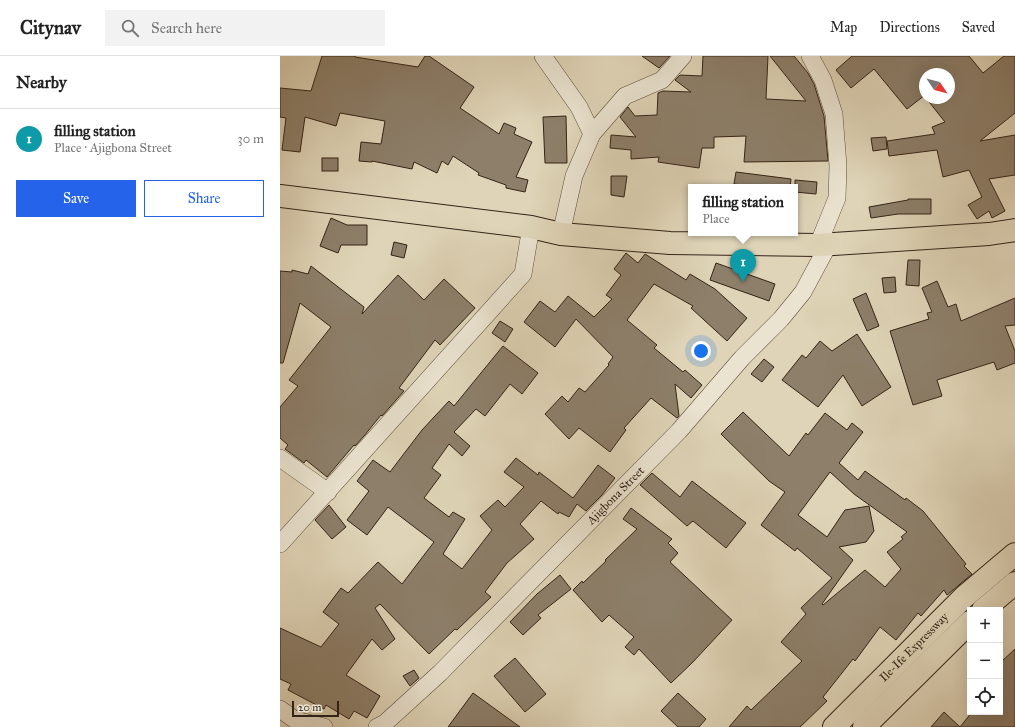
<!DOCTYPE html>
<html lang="en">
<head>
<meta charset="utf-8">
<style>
	body { margin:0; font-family:"IM FELL Great Primer",serif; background:#f2f2f2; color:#222 }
	.controls { position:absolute; right:12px; bottom:12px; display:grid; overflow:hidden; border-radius:0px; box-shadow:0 4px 16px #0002 }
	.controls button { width:36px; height:36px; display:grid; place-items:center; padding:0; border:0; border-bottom:1px solid #e0e0e0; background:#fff; color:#222; font:20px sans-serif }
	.compass { position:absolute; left:639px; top:12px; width:36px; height:36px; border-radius:50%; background:#fff; box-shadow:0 4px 16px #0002; rotate:125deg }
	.scale { position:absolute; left:12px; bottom:10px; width:47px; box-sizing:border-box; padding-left:4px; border:2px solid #342317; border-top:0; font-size:11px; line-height:14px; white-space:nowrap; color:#342317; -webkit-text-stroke:3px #eae3d0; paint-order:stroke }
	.you { position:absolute; left:421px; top:295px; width:14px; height:14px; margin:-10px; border:3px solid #fff; border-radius:50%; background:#1a73e8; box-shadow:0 0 0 6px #1a73e833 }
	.badge { display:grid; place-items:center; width:26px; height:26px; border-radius:50%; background:#2563eb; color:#fff; font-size:13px; font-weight:700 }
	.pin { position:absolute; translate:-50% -33px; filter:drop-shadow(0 1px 2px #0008) }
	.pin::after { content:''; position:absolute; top:21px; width:14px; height:12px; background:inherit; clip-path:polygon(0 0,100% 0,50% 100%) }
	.popup { position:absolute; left:408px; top:128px; width:110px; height:52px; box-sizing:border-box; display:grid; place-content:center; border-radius:0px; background:#fff; filter:drop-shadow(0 1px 3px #0005); font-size:13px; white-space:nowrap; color:#767676 }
	.popup b { font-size:15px; color:#222 }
	.popup::after { content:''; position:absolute; left:50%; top:100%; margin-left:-8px; border:8px solid transparent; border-top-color:#fff }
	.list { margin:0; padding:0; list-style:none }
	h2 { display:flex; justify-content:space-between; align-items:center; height:52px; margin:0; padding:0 16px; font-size:17px }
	h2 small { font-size:13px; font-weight:400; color:#767676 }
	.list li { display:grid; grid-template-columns:26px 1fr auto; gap:12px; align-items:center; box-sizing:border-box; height:60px; padding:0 16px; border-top:1px solid #e0e0e0 }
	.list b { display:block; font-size:15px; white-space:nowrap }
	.list p { margin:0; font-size:13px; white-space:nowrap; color:#767676 }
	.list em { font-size:13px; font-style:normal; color:#767676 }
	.actions { display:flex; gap:8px; padding:12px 16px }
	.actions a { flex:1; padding:9px 0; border:1px solid #2563eb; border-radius:0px; text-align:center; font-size:14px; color:#2563eb }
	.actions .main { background:#2563eb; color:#fff }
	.icon { flex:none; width:22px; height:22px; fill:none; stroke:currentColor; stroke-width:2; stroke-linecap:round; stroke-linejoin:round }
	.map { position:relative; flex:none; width:735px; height:671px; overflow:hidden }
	header { display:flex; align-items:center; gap:24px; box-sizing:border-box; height:56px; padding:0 20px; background:#fff; border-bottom:1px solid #e0e0e0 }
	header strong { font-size:19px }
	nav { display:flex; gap:22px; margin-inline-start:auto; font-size:14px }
	.search { width:280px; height:36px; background:#f2f2f2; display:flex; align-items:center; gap:10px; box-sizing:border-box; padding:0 14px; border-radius:0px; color:#767676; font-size:15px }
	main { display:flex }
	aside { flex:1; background:#fff }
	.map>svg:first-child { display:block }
	.building { fill:#8d7f6a; stroke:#342317; fill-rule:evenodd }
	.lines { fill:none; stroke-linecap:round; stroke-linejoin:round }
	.street-casing { stroke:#5f4f3f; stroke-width:18 }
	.primary-casing { stroke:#342317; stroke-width:24 }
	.street { stroke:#eae3d0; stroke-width:17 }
	.primary { stroke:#dfd4b7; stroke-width:22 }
	.labels { text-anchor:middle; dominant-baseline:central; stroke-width:3.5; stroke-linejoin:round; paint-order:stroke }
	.street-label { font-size:12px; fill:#342317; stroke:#eae3d0 }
</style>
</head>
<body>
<header>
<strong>Citynav</strong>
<div class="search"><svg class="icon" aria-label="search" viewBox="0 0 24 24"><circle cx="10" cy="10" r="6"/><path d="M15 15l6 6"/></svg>Search here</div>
<nav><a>Map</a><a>Directions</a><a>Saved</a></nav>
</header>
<main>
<aside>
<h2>Nearby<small></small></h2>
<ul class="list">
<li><span class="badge" style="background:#0f9aa8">1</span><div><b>filling station</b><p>Place · Ajigbona Street</p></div><em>30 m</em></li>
</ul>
<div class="actions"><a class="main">Save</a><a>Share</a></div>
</aside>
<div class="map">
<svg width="735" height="671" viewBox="0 0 735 671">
	<rect width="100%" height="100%" fill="#dfd4b7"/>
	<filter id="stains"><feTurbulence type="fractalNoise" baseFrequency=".005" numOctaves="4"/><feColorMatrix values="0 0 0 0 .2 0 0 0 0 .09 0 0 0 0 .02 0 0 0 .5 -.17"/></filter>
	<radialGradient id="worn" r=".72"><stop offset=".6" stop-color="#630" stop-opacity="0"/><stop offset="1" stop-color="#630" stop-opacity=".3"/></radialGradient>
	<g class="building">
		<polygon points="42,0 75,0 75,1 138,11 145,0 149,0 194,31 180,52 219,78 224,67 236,72 234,78 252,86 236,121 248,124 245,136 226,132 226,129 198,119 199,117 173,100 168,109 162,105 157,117 134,106 132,113 92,105 92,106 79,105 81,86 101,88 105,65 60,57 56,70 25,61 20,96 2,94 6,62 0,61 0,32 31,35"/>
		<polygon points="362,0 390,0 379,12"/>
		<polygon points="423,0 488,0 486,43 526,45 490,0 514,0 528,17 534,28 544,60 548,105 464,106 466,80 434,81 434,92 422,92 419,112 378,106 379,101 351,103 351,94 330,92 331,79 356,81 340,61 348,51 355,60 377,59 378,37 383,35 411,36 395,24 400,19 422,20"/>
		<polygon points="572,0 689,0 703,17 724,0 735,0 735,57 700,85 735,79 735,119 709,123 725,155 712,162 709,155 697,163 688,149 702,141 689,114 663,121 657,94 609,100 607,85 655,78 652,71 665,66 646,42 669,42 669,18 645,18 645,39 627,53 594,13 571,32 556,14"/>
		<polygon points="286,60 287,107 265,107 263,61"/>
		<polygon points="606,81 607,93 593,95 591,82"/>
		<rect x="42" y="102" width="16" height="13"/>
		<polygon points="456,116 511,123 510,131 478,131 454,128"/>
		<polygon points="331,120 347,120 344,141 331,139"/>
		<polygon points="515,124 537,126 536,138 515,136"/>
		<polygon points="628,143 651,143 651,158 618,158 591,162 589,151 628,144"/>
		<polygon points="51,162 67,169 87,169 87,189 61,189 58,197 40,190"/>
		<polygon points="114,186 127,189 124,202 111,199"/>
		<polygon points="346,197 358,207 365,198 406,224 410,218 435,233 467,262 447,285 411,252 413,250 374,228 347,264 377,289 374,292 403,316 405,314 422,329 411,342 395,328 399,360 397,362 371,342 344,372 346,374 330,396 299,372 289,383 265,358 282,340 288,346 299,332 305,336 329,309 328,308 333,301 296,263 275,291 244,266 260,245 275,256 288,240 314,261 332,243 326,239 341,219 334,213"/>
		<polygon points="628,204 640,204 639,230 626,229"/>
		<polygon points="436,207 495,228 489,245 430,224"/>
		<polygon points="31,210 84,251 82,258 118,219 144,244 164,223 195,252 160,289 155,284 119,332 124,335 102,360 101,359 84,380 75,390 74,389 47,421 26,404 24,407 5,393 8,389 0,382 0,351 18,330 9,324 51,271 20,247 3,307 0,307 0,215 12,216 12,214 28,218"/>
		<polygon points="615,221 616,236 604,237 602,222"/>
		<polygon points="657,225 668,251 676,248 681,265 735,242 735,269 725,270 735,295 735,307 717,314 714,306 657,324 662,340 633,349 610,275 649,263 647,257 652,256 642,232"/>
		<polygon points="586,237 599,270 587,275 573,243"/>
		<polygon points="220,265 233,273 225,286 212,277"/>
		<polygon points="577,278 611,331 582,350 563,319 538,351 502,324 522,299 526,302 540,285 552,295"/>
		<polygon points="223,290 258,317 242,338 230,328 205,360 196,353 174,376 190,390 182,400 169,388 152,412 161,419 144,442 169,461 173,456 185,463 163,498 182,513 212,474 200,460 218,444 225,451 244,431 224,416 236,402 258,419 259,416 293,442 318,409 335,422 322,439 306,455 297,448 289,461 279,456 278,458 261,445 240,468 254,483 227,507 205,536 211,541 177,574 175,573 149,598 100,548 95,552 115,583 102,594 92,583 66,619 100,640 87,662 74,655 69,663 46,649 44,653 8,634 11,628 0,623 0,572 41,591 59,568 43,556 61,532 68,537 98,506 122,528 154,486 108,451 87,479 67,464 89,435 77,425 93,404 110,416 142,374 169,345 174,350"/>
		<polygon points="484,303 494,311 482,326 471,318"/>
		<path d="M463,356L509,400L526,377L528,379L545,357L567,374L572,367L583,376L559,407L578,424L585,415L625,444L626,442L643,455L686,508L684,510L692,518L667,539L664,534L641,560L638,557L616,584L600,571L575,605L573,603L543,641L547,645L520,671H449L467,650L471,654L522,605L501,586L526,558L521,552L552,522L517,492L515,495L481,469L505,436L489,425L441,378ZM550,416L574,438L627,476L621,481L623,483L607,496L621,513L605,531L585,514L543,549L542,548L573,504L559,491L586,486L594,475L589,450L565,454L547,481L518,459Z"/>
		<polygon points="372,417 400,441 412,425 466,467 446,492 413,465 407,470 360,429"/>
		<polygon points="49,449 66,471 52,483 35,464"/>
		<polygon points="351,452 392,483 388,487 398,497 390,506 452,564 413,606 391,627 359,593 354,599 345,591 354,581 329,559 322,566 293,534 302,525 303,527 326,505 325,504 357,473 343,463"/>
		<polygon points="280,519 291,533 258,559 261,562 243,579 230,566 257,538"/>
		<polygon points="735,593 735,671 680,671 692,656 720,656 720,607"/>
		<polygon points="235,602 266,638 245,656 214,620"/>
		<polygon points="134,614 139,622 130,630 123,620"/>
		<polygon points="193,637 240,671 168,671"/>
		<polygon points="398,637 426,663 419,671 398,671 381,655"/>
		<polygon points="664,656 680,671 651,671"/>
	</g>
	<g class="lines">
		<g class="street-casing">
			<g id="street">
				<polyline points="263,0 299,51 312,78"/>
				<polyline points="281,178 294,120 312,78 345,40 382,24 403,0"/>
				<polyline points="0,402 48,436"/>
				<polyline points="0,488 243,218 251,171"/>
				<polyline points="0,653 15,664 44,671"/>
				<path id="s1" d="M97,671L105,667L160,617L399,375L462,302L501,263L523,236L545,195L538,189L557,142L558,110L554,58L543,24L530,0"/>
			</g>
		</g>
		<g class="primary-casing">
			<g id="primary">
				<polyline points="0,140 251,171 281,178 390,187 538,189 709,178 735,174"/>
				<polyline points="703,554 735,527"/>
				<path id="s2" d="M554,671L684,541L735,498"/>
				<polyline points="584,671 690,566"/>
			</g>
		</g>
		<use href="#street" class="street"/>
		<use href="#primary" class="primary"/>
	</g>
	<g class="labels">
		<g class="street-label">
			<text stroke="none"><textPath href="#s1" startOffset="333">Ajigbona Street</textPath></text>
			<text stroke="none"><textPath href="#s2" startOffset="113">Ile-Ife Expressway</textPath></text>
		</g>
	</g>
	<rect width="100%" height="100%" filter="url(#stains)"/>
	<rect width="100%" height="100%" fill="url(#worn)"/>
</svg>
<div class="controls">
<button>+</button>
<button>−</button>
<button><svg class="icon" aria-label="locate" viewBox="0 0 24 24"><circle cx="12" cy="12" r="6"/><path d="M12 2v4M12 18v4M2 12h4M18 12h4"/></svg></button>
</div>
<svg class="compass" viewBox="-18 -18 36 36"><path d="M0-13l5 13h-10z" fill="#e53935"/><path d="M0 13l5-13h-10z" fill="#767676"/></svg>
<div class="scale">20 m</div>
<div class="you"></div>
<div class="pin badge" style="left:463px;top:226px;background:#0f9aa8">1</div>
<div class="popup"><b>filling station</b>Place</div>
</div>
</main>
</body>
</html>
